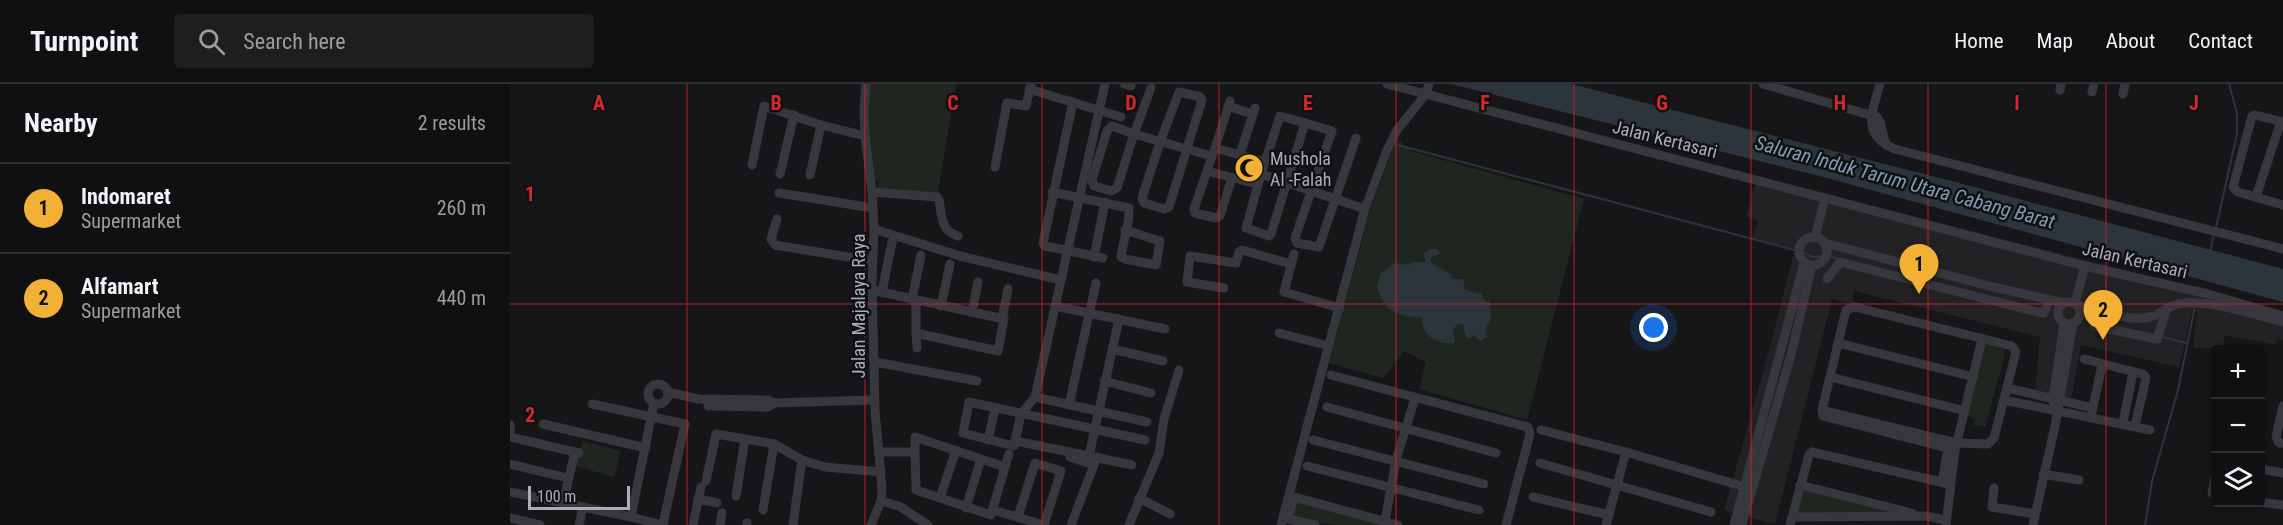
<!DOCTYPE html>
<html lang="en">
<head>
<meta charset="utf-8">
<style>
	body { margin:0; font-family:"Roboto Condensed",sans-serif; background:#1e1e20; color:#f1f3f6 }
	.controls { position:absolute; right:18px; bottom:18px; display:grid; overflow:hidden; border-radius:6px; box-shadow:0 3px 9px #0003 }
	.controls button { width:54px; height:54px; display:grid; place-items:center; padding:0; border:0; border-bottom:2px solid #303032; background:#101012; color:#f1f3f6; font:30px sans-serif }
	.scale { position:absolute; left:18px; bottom:15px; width:102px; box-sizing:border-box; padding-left:6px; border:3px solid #a8adb8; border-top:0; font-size:16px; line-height:21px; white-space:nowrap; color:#a8adb8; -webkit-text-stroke:4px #111113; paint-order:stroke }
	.you { position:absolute; left:1144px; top:244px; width:21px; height:21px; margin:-15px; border:4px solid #fff; border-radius:50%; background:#1a73e8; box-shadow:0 0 0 9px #1a73e833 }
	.badge { display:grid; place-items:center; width:39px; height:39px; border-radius:50%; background:#f2b134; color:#111; font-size:20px; font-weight:700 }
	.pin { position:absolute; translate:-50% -50px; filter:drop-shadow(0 2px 3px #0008) }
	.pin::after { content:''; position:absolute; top:32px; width:21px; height:18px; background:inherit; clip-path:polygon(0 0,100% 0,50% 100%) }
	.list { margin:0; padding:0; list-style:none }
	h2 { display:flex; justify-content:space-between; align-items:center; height:78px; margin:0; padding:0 24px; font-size:26px }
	h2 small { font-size:20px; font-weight:400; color:#9c9d9f }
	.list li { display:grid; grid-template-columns:39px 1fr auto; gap:18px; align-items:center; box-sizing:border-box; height:90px; padding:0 24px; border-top:2px solid #303032 }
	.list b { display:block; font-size:22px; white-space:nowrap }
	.list p { margin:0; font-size:20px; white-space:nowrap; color:#9c9d9f }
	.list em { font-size:20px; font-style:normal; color:#9c9d9f }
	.icon { flex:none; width:33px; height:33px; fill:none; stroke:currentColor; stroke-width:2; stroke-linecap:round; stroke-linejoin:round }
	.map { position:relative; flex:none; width:1773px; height:441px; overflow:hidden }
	header { display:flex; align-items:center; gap:36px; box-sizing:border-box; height:84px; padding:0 30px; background:#101012; border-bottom:2px solid #303032 }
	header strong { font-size:28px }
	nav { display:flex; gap:33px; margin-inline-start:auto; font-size:21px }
	.search { width:420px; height:54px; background:#1e1e20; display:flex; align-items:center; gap:15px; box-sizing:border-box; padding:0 21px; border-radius:6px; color:#9c9d9f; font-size:22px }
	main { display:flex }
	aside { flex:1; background:#101012 }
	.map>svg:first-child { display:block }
	.built { fill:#222225 }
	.green { fill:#1e261f }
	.water { fill:#2c353c }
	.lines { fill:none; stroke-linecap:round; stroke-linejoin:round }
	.stream { stroke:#2c353c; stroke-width:2 }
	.minor { stroke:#37383d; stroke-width:9 }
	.grid { fill:none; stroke:#d62828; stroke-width:1.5; stroke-opacity:0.55 }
	.labels { text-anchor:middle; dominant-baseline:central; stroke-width:5; stroke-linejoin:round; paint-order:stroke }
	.street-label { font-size:18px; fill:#a8adb8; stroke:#111113 }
	.poi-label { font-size:18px; fill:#a8adb8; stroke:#111113; text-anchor:start }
	.water-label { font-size:20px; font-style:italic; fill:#7f9bb3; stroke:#111113 }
	.grid-label { font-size:20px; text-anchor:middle; font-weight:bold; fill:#d62828; stroke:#111113; stroke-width:5; stroke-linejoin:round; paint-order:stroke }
</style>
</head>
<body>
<header>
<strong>Turnpoint</strong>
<div class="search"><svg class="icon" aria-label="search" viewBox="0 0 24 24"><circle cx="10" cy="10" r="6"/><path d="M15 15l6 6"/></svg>Search here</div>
<nav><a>Home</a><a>Map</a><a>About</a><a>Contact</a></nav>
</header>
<main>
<aside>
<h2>Nearby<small>2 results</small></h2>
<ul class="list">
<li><span class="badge">1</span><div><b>Indomaret</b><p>Supermarket</p></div><em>260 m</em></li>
<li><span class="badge">2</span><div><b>Alfamart</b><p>Supermarket</p></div><em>440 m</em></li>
</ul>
</aside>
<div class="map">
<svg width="1773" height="441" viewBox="0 0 1773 441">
	<rect width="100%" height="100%" fill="#161618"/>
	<polygon class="built" points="1248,92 1773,227 1773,256 1767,255 1766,261 1715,251 1712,265 1683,264 1687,228 1682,227 1669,283 1571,261 1561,314 1525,307 1530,253 1344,207 1342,220 1322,215 1265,440 1214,426 1256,278 1285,165 1242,155 1248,137 1236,132"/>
	<g class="green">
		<polygon points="356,0 446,0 427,113 368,105 368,97 361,97"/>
		<polygon points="887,54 901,67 1074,115 1017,336 909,305 916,278 894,267 873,294 819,279 860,126"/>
		<polygon points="1474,259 1494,265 1495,270 1475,343 1463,341 1465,335 1456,332"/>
		<polygon points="73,357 111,367 104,393 65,382"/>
		<polygon points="1295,404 1403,431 1287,430"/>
		<polygon points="786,414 879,441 825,441 781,435"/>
	</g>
	<g class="water">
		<polygon points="941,0 1061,0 1449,99 1773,185 1773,218 1313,93"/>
		<path d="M920,165H927L931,169L921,173V179L941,190V195H952L955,197L953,203L957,207L971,210L976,218L980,217L981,236L975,246L977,253L970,257L964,251L961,254H956L953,240H948L943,245L945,256L943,259C926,261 912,251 912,234C887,231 875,229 867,203L871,189L885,179L899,181L902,178H915L914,169Z"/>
	</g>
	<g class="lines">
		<g class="stream">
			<polyline points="888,61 1284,166"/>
			<polyline points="1706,144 1727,50 1727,29 1719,0"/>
			<polyline points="1292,168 1303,173 1312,172"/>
			<polyline points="1700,168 1704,150"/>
			<polyline points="1320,173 1329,175"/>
			<polyline points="1653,253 1676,259"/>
			<polyline points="1635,441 1642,397 1668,306 1685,222"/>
		</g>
		<g class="minor">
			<polyline points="356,0 354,27 355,52 362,108 364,145 362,201 365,326 372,405 371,417 361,441"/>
			<polyline points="614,0 621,2"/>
			<polyline points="877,0 1575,182 1698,210 1773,232"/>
			<polyline points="1253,0 1367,33 1370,38 1376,61"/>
			<path d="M1370,0C1362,29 1351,51 1385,65L1773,165"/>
			<polyline points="641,4 624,50 607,104 601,107 584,102 582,96 597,47 602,42 624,50 701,72"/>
			<polyline points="519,5 611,33"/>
			<polyline points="1550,6 1551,0"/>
			<polygon points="669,8 690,13 692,16 659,123 654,125 634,119 632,114 650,58"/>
			<polyline points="1582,8 1584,0"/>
			<polyline points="1613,10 1615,0"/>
			<polyline points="563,18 533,159 535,162 593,174"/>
			<polyline points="718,22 742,30"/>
			<polyline points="1773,38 1745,31 1742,32 1723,103 1728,108 1773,121"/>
			<polyline points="795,39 770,32 751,90 855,125"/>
			<polyline points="705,64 720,17"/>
			<polyline points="730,70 745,24"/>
			<polyline points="242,81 254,22 311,41"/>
			<polyline points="485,83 497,19 516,22 521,0"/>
			<polyline points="697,87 684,125 685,129 706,134 710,132 722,94"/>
			<polyline points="270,90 284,31"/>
			<polyline points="751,90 736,144 759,152 761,150 795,39 822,47 785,154 787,159 809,163 846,54"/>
			<polyline points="300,91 311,41 355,52"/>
			<polyline points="747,100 697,87 705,64 755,78"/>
			<path d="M362,108L427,113L429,116C432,131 430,147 448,152"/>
			<path d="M542,108L619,124C620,139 613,157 611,173L615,175L646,181L650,157L615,146"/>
			<polyline points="269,109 363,124"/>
			<polyline points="1746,113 1771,37"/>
			<polyline points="267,135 261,155 265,161 363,177"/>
			<polyline points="364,145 450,172 551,196 595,0"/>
			<circle cx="1303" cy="167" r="14"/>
			<polyline points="1305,153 1315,114"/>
			<polyline points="1315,159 1483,203 1554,219"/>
			<polyline points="784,170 774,208 830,224"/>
			<polyline points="584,173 595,118"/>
			<polyline points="1317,195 1330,178 1531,229 1534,229 1539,216"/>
			<polyline points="551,196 525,313 511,330 505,357 579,372"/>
			<polyline points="714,204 677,198 680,172 726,179 729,168 732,166 781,180"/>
			<polyline points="362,206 494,235 488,267 406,249 406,216"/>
			<polyline points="372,208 382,158"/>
			<polyline points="402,215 411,171"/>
			<circle cx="1559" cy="229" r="11"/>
			<polyline points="1565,219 1575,182"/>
			<path d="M1568,221C1589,227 1618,238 1640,233C1652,230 1660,219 1674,219C1706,217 1742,230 1773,238"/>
			<polyline points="431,222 440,180"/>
			<polyline points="545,222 655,245"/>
			<polyline points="462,228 468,198"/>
			<polyline points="492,235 498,205"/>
			<polyline points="609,235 579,372 622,381"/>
			<polyline points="1584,242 1647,255 1657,224"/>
			<polyline points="406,249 407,264"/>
			<polyline points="769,249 819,262"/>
			<polyline points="1328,259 1464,293"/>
			<polyline points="602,265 653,277"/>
			<polyline points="1574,275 1633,290 1636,294 1625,342"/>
			<polyline points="365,278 467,297"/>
			<polyline points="821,291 1018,343 1020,350 996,441"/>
			<polyline points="1320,293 1455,327"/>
			<polyline points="594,297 641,309"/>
			<circle cx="148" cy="310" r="10"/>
			<polyline points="1497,304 1583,324"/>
			<polyline points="158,308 188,315 258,316 264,319 364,316"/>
			<polyline points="525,313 637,338"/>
			<polyline points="1494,316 1640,346"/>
			<polyline points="82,320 175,340 153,440"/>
			<polyline points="559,321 586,199"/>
			<polyline points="198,322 258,323 264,319"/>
			<polyline points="1773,322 1766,353 1769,359 1773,359"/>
			<polyline points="817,323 986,369"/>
			<polyline points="1544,324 1543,314 1554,240"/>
			<polyline points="1312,326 1447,359 1478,360 1484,354 1506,268 1502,262 1345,223 1336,226 1312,326 1313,332 1445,366"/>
			<polyline points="1582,328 1592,281"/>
			<polyline points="1613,339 1623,288"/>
			<polyline points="33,340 136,364"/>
			<polyline points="0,341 0,348"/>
			<polyline points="1031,346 1116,368"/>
			<polyline points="0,353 69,369"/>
			<polyline points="478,356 485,325"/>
			<polyline points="803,356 974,400"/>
			<polyline points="505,357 504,362 453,349 459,318 635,356"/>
			<polyline points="370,368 405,368 405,353 495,383 499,370"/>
			<polyline points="405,368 406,406 481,431 495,383"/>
			<polyline points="560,373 584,381"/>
			<polyline points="1030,379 1201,428"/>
			<polyline points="0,380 58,394"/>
			<polyline points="797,382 969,426"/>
			<polyline points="1750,385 1773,389"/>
			<polyline points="1706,389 1702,409 1706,410"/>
			<polyline points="1533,390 1569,396"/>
			<polyline points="196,397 206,350 264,360 292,376 315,383 371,388"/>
			<polyline points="1432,399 1438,364"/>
			<polyline points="1290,401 1402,429"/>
			<polyline points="1484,404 1482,423 1525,430"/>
			<polyline points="0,408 121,433 144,319"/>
			<polyline points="226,412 235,355"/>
			<polyline points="1023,413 1099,431"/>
			<polyline points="430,414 446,366"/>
			<polyline points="629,414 660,430"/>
			<polyline points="188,415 207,419"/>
			<polyline points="371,417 389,422 418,441"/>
			<polyline points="1750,418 1773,421"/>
			<polyline points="53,419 65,368"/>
			<polyline points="456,424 471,375"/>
			<polyline points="253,426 264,360"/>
			<polyline points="483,426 534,441 551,387 525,379 508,433"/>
			<polyline points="121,433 153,441"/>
			<polyline points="1282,433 1416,432 1436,436"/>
			<polyline points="0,434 30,441"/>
			<polyline points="875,437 886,376 905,314"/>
			<polyline points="69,441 73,423"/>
			<polyline points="183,441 191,403"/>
			<polyline points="210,441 212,429"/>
			<polyline points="237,441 237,439"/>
			<polyline points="283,441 292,376"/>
			<polyline points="561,441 587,373"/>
			<polyline points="619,441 649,369 654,335 669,286"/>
			<polyline points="771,441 855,125 877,66 887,46 916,10 919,0"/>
			<polyline points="805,441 778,435 784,413 888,441"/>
			<polyline points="1096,441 1116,368 1235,403"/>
			<polyline points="1224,441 1294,179"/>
			<polyline points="1232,441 1281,271 1302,181"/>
			<polyline points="1280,441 1299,371 1302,368 1439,400"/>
			<polyline points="1436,441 1445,366 1472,255"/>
			<polyline points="1523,441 1545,342 1563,240"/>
		</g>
	</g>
	<path class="grid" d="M177,0V441M355,0V441M532,0V441M709,0V441M886,0V441M1064,0V441M1241,0V441M1418,0V441M1596,0V441M0,220H1773"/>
	<defs>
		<g id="mosque-disc" transform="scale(1.5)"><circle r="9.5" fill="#f2b134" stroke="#111113"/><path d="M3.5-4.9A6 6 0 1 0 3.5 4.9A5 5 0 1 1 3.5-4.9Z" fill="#111"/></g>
	</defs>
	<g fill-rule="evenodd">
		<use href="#mosque-disc" x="739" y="84"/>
	</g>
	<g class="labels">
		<g class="street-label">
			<text transform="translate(1155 55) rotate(14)">Jalan Kertasari</text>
			<text transform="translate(1625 176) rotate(13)">Jalan Kertasari</text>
			<text transform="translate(348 222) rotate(-90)">Jalan Majalaya Raya</text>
		</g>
		<g class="poi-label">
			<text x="760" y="74">Mushola<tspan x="760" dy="21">Al -Falah</tspan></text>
		</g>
		<g class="water-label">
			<text transform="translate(1395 98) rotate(15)">Saluran Induk Tarum Utara Cabang Barat</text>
		</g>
	</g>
	<g class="grid-label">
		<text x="89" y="26">A</text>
		<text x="266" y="26">B</text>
		<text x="443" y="26">C</text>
		<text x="621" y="26">D</text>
		<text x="798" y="26">E</text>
		<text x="975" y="26">F</text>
		<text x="1152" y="26">G</text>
		<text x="1330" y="26">H</text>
		<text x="1507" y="26">I</text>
		<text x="1684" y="26">J</text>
		<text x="20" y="117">1</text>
		<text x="20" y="338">2</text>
	</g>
</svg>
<div class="controls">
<button>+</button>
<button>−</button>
<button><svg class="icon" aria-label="layers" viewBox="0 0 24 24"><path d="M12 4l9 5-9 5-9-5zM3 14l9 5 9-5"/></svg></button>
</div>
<div class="scale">100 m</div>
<div class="you"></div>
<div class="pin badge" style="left:1409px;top:210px">1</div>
<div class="pin badge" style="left:1593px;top:256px">2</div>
</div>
</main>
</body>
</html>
